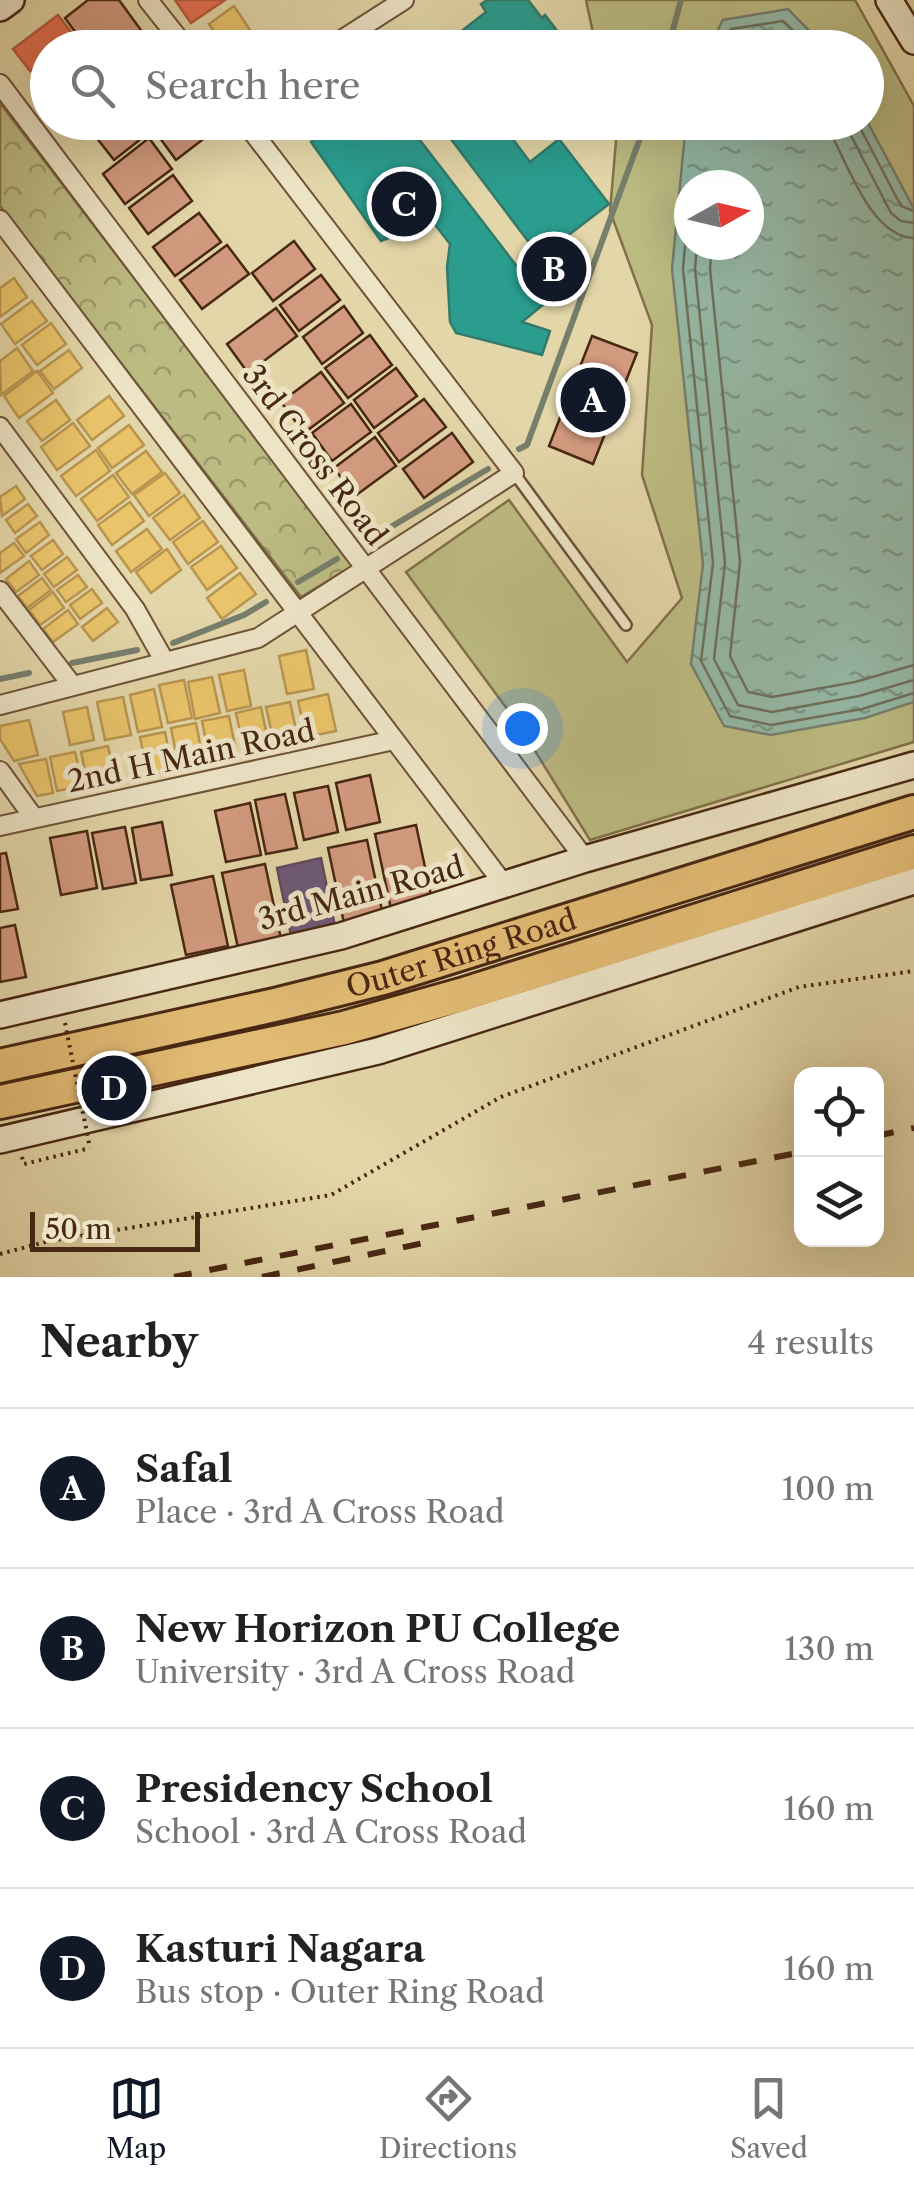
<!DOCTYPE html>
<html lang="en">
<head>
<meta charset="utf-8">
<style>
	body { margin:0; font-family:"Libre Caslon Text",serif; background:#f2f2f2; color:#222 }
	.controls { position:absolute; right:30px; bottom:30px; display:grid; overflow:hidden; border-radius:20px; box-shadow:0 10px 40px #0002 }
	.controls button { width:90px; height:90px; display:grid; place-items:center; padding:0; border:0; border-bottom:2px solid #e0e0e0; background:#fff; color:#222; font:50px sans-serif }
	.compass { position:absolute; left:674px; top:170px; width:90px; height:90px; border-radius:50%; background:#fff; box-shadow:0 10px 40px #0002; rotate:82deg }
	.scale { position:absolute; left:30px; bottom:25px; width:170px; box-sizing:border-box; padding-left:10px; border:5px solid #482713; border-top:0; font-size:28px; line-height:35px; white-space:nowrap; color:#482713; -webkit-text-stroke:8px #ede4c6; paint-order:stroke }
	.you { position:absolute; left:522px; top:728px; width:35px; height:35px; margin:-25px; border:8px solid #fff; border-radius:50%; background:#1a73e8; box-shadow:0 0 0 15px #1a73e833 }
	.badge { display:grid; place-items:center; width:65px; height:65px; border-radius:50%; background:#111827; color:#fff; font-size:32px; font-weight:700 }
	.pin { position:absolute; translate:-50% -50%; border:5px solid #fff; box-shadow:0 2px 10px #0006 }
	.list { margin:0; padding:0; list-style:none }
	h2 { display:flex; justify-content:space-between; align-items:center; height:130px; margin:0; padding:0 40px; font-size:42px }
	h2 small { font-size:32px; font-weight:400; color:#767676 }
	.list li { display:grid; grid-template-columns:65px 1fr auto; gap:30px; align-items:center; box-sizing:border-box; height:160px; padding:0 40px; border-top:2px solid #e0e0e0 }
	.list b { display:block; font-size:38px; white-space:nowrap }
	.list p { margin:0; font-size:32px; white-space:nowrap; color:#767676 }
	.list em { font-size:32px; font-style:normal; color:#767676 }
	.icon { flex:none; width:55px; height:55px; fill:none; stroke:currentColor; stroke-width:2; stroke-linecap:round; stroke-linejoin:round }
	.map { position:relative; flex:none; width:914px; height:1277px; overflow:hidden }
	.search { position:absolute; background:#fff; box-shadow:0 10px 40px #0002; left:30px; right:30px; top:30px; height:110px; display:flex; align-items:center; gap:25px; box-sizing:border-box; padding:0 35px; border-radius:55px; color:#767676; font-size:38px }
	.sheet { height:770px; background:#fff }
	nav { display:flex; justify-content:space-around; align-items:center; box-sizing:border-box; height:140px; border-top:2px solid #e0e0e0; background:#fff; font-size:28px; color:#767676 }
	nav a { display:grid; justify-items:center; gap:5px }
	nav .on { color:#111827 }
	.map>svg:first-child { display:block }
	.grass { fill:#bcbb82; stroke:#82714a; stroke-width:2.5; fill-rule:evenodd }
	.forest { fill:url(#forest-crowns); stroke:#82714a; stroke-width:2.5 }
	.water { fill:url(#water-ripples); stroke:#767f6c; stroke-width:2.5; fill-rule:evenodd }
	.homes { fill:#e9c46a; stroke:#b99550; stroke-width:2.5 }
	.shops { fill:#e76f51; stroke:#b7593e; stroke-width:2.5 }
	.offices { fill:#6d597a; stroke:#624a5b; stroke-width:2.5 }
	.schools { fill:#2a9d8f; stroke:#337a6a; stroke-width:2.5 }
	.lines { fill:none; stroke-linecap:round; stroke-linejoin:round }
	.shore { stroke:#6e705d; stroke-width:2.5 }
	.stream { stroke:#767f6c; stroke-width:6 }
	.building { fill:#d29a7f; stroke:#482713; stroke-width:2.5 }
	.lane-casing { stroke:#6f5338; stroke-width:14 }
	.street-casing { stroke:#6f5338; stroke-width:22 }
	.secondary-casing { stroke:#482713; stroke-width:30 }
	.highway-casing { stroke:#482713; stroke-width:38 }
	.path { stroke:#482713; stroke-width:4; stroke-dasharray:2.5 5; stroke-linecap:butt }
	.lane { stroke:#ede4c6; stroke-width:9 }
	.street { stroke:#ede4c6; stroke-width:18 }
	.secondary { stroke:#ede4c6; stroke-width:25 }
	.highway { stroke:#e2bb74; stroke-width:32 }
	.rail { stroke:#482713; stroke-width:6; stroke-dasharray:18 18; stroke-linecap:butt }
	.path-bridge { stroke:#482713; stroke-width:4; stroke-dasharray:2.5 5; stroke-linecap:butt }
	.labels { text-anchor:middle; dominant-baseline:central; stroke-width:10; stroke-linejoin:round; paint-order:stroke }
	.street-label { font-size:30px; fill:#482713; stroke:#ede4c6 }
</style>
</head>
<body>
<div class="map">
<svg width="914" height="1277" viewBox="0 0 914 1277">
	<defs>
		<pattern id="forest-crowns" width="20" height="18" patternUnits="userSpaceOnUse" patternTransform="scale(2.5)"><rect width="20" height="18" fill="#bcbb82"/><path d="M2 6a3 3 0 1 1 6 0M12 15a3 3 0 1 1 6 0" fill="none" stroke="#9b9869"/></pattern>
		<pattern id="water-ripples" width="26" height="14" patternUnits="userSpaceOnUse" patternTransform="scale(2.5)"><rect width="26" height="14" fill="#95b9a7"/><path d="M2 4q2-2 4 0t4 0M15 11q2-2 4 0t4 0" fill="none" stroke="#7c9687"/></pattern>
	</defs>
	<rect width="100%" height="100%" fill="#e3d6a8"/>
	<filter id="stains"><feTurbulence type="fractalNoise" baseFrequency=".002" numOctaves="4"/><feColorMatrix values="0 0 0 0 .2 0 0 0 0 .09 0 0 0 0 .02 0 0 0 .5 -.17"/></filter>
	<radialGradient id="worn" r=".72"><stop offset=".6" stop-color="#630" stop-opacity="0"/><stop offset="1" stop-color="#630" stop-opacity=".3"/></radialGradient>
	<path class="grass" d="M586,0H855L914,106V742L590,840L519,725L406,572L509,500L627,662L682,598L642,475L652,325L610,211L616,141L612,123L866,122V48L596,47ZM689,185H749V245H689Z"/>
	<polygon class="forest" points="0,103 354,565 301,597 0,206"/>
	<g class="water">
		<polygon points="788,9 825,47 709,47 723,20"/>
		<path d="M867,121L914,209V702L865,718L771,735L724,726L691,664L703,564L672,269L686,123ZM689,185H749V245H689Z"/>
	</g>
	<g class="homes">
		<polygon points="234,6 262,48 225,48 209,24"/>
		<polygon points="14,278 27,297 0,317 0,288"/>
		<polygon points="32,301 47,321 15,344 1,324"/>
		<polygon points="51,323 66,344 37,365 22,345"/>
		<polygon points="17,348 33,371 1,395 0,361"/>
		<polygon points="69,350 82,368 54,389 40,371"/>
		<polygon points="37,371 53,393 19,418 4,396"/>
		<polygon points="109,396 124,416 92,440 77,420"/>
		<polygon points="56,400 70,420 42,441 27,421"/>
		<polygon points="73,423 90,446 57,470 41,447"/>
		<polygon points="129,425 144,445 112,468 98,448"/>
		<polygon points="96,450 110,471 76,496 61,476"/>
		<polygon points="146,451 162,472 132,494 116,473"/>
		<polygon points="165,473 180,493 149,516 134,495"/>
		<polygon points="113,475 129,497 97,521 81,499"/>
		<polygon points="16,486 25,499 2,516 0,497"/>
		<polygon points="184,495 200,518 170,540 153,518"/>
		<polygon points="130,502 144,521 112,545 98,525"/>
		<polygon points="28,504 37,516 15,533 6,520"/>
		<polygon points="203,521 218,542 188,564 173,542"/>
		<polygon points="40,522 49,535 26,553 16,539"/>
		<polygon points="147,529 162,549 131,572 116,551"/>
		<polygon points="53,540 63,554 42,570 31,556"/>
		<polygon points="14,543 24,556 0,573 0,553"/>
		<polygon points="221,546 237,568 207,590 191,567"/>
		<polygon points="167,549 181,570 151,593 136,572"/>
		<polygon points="67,557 77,570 54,587 44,574"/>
		<polygon points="29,561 39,575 16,592 6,579"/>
		<polygon points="240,573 256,594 222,619 207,598"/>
		<polygon points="78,575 87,587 66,602 57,590"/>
		<polygon points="42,578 51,590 27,608 18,596"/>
		<polygon points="92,589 102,603 80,619 70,605"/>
		<polygon points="53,592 64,608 40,625 29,610"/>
		<polygon points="107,608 118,622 93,641 82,627"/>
		<polygon points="68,610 78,624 53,642 43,629"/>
		<polygon points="306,650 314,689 287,694 279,656"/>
		<polygon points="244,670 251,706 227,711 219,675"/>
		<polygon points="212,677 220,713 195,719 188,682"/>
		<polygon points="184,680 192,718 168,723 159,685"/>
		<polygon points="154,689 162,727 138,732 130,695"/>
		<polygon points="328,694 336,731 306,737 298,701"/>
		<polygon points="123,697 131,735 105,740 97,702"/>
		<polygon points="290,702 299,743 275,748 266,707"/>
		<polygon points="87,707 94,740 70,745 63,712"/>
		<polygon points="261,707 270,750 245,755 236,713"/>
		<polygon points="229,716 237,756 210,762 202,721"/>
		<polygon points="29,720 38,755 14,761 0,739 0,726"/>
		<polygon points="196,723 203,759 178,764 171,728"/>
		<polygon points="165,732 173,771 148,776 140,737"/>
		<polygon points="108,746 115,779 88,785 81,752"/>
		<polygon points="75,752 83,786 57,791 50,757"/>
		<polygon points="46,759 53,793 37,796 19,764"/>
	</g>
	<g class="shops">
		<polygon points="175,0 225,0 191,23"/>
		<polygon points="58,15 75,37 61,48 48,48 48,58 30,71 13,49"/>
	</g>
	<polygon class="offices" points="321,858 336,931 292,940 277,868"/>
	<g class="schools">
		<polygon points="487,0 528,0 542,18 545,15 568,45 440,48 486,12 481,4"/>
		<polygon points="334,122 406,122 545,303 522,322 550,331 542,355 456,333 450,322 447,267 450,244 426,213 407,231 381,241 311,142"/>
		<polygon points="438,122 500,122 530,162 559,139 609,204 540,257"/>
	</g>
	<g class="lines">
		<g class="shore">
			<polyline points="720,48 731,29 783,21 811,48"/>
			<path d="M829,122L833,138C850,170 873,237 914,238"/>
			<polyline points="844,122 891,213 901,221 914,223"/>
			<polyline points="857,122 901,206 914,211"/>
			<polyline points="689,200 683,269 713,563 701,661 730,716 771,725 862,709 914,693"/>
			<polyline points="697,245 695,269 725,563 714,659 738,705 772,712 859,696 914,680"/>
			<polyline points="712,245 710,269 740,562 730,656 748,692 772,697 855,682 914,665"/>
		</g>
		<g class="stream">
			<polyline points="668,48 681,0"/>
			<polyline points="519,449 527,445 646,122"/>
			<polyline points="369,540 488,469"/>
			<polyline points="298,582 337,559"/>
			<polyline points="173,643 244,615 266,602"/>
			<polyline points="72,663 137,650"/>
			<polyline points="0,679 29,673"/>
		</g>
	</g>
	<g class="building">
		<polygon points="88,0 119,0 143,33 124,48 87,48 65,18"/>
		<polygon points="105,122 137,122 146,135 114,160 92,132"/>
		<polygon points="172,122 209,122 215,130 176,160 157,134"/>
		<polygon points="149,138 172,169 125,204 103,174"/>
		<polygon points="173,175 192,201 148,234 129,208"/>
		<polygon points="199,213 221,242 175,276 153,247"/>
		<polygon points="294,241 315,269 273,301 252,273"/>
		<polygon points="227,245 249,274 202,309 180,280"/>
		<polygon points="321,275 340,300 299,331 280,305"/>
		<polygon points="344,306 363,333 322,364 303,337"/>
		<polygon points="276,308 297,336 248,373 227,344"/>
		<polygon points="370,335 392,365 348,398 325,368"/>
		<polygon points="592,336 637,353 593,464 549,446"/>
		<polygon points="396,368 417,396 374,428 354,400"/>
		<polygon points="321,372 344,403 304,433 281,402"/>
		<polygon points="424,399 446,427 399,462 378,433"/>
		<polygon points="351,404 371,432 332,461 312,433"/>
		<polygon points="452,433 473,462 424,498 403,469"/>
		<polygon points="375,437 396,466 355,496 334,468"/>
		<polygon points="370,775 380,822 346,830 336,783"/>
		<polygon points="328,786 338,832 304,840 294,793"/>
		<polygon points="285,794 297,848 266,854 255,800"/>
		<polygon points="250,803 261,855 226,862 215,811"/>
		<polygon points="162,822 172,875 141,880 132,828"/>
		<polygon points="416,825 432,900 391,909 375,834"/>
		<polygon points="125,827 136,883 103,889 92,833"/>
		<polygon points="87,831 97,888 61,895 50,838"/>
		<polygon points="367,840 383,915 344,923 328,848"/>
		<polygon points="6,853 18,909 0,912 0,854"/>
		<polygon points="265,864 281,939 238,948 222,873"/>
		<polygon points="213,876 228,946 186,955 171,885"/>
		<polygon points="15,925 26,977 0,982 0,928"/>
	</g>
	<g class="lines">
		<g class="lane-casing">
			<polyline id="lane" points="514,473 626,625"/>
		</g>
		<g class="street-casing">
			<g id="street">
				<polyline points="148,0 186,48"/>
				<polyline points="329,48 404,0"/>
				<polyline points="0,84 585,859"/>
				<polyline points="0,220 506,887"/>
				<polyline points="0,427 135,609 165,662"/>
				<polyline points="0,591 72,685"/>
				<polyline points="0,705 258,638 514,473 245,122"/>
				<polyline points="0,771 34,818"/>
				<polyline points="0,826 394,740"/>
			</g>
		</g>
		<g class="secondary-casing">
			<g id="secondary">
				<polyline points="889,0 914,41"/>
				<polyline points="0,8 11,0"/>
				<polyline points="0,1015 341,936 585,859 914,765"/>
				<polyline points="0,1140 378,1051 914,881"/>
			</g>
		</g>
		<g class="highway-casing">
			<g id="highway">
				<path id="s1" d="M0,1066L279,1004L383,978L914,812"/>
				<polyline points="0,1102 344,1028 461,995 914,852"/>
			</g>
		</g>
		<g class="path">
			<polyline points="22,1157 24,1164 90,1148"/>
			<polyline points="0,1254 49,1241 331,1195 501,1097 799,987 914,971"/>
		</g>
		<use href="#lane" class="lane"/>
		<use href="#street" class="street"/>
		<use href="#secondary" class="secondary"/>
		<use href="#highway" class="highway"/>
		<g class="rail">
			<polyline points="876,1136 914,1128"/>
			<polyline points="174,1277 802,1152"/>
			<polyline points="262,1277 433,1241"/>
		</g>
		<polyline class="path-bridge" points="65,1023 90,1148"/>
	</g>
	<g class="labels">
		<g class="street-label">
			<text transform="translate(315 455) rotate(53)">3rd Cross Road</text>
			<text transform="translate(191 756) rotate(-12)">2nd H Main Road</text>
			<text transform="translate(361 893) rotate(-15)">3rd Main Road</text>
			<text stroke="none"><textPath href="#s1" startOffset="475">Outer Ring Road</textPath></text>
		</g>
	</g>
	<rect width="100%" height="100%" filter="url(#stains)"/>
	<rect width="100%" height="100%" fill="url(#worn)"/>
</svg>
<div class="controls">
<button><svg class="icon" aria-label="locate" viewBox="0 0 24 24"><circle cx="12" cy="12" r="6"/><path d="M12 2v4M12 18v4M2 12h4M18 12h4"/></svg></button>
<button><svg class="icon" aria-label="layers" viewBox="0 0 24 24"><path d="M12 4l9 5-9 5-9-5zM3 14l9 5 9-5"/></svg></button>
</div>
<svg class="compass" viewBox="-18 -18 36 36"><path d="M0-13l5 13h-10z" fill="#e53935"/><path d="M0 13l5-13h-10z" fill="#767676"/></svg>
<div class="scale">50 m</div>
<div class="you"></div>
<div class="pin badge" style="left:593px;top:400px">A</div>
<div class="pin badge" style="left:554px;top:269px">B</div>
<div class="pin badge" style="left:404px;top:204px">C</div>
<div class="pin badge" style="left:114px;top:1088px">D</div>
<div class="search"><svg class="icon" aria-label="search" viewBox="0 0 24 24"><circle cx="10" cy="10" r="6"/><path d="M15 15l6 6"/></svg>Search here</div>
</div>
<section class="sheet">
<h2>Nearby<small>4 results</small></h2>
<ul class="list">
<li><span class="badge">A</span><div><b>Safal</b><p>Place · 3rd A Cross Road</p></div><em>100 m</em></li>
<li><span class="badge">B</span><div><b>New Horizon PU College</b><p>University · 3rd A Cross Road</p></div><em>130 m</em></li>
<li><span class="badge">C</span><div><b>Presidency School</b><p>School · 3rd A Cross Road</p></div><em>160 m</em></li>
<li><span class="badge">D</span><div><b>Kasturi Nagara</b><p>Bus stop · Outer Ring Road</p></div><em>160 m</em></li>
</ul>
</section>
<nav>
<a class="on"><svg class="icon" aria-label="map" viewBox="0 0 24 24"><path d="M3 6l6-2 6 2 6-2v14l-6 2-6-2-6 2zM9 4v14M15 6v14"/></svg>Map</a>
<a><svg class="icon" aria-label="directions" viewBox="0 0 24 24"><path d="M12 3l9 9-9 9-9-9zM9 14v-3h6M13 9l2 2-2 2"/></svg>Directions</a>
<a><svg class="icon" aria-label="saved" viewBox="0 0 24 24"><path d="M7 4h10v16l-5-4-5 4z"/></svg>Saved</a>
</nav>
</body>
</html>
